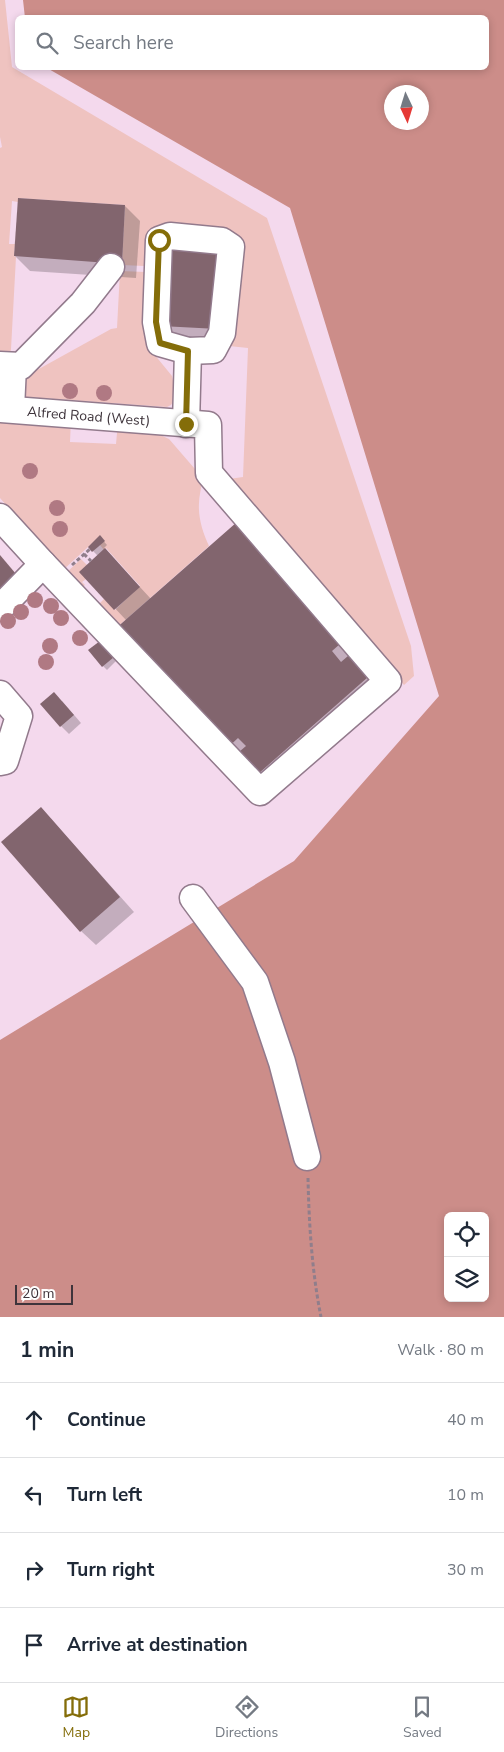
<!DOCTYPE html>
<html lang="en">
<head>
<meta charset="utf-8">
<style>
	body { margin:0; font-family:"Nunito Sans",sans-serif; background:#f6f6f7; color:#1f2937 }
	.controls { position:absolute; right:15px; bottom:15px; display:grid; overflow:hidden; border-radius:8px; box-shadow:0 2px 8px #0003 }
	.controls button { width:45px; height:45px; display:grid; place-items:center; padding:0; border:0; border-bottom:1px solid #e0e1e3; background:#fff; color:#1f2937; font:25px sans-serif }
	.compass { position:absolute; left:384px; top:85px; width:45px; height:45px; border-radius:50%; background:#fff; box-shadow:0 2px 8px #0003; rotate:176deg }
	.scale { position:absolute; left:15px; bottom:12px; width:58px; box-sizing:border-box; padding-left:5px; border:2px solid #3e343b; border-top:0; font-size:14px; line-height:18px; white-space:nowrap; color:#3e343b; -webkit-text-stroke:4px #fff; paint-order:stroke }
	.stop { position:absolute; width:15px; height:15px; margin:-11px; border:4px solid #846d09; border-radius:50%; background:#fff }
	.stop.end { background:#846d09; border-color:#fff; box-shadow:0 1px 5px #0008 }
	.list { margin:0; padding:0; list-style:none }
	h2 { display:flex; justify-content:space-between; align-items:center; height:65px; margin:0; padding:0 20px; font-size:21px }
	h2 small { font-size:16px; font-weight:400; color:#747a83 }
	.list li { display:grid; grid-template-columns:32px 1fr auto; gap:15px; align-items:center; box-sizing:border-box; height:75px; padding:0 20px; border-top:1px solid #e0e1e3 }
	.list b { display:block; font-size:19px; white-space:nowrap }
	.list em { font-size:16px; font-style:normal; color:#747a83 }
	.icon { flex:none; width:28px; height:28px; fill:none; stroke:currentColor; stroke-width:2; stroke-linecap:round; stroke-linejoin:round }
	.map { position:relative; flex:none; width:504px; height:1317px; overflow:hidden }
	.search { position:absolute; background:#fff; box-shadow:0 2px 8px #0003; left:15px; right:15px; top:15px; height:55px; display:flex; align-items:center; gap:12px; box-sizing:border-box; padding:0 18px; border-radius:8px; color:#747a83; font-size:19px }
	.sheet { height:365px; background:#fff }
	nav { display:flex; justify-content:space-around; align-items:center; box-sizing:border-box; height:70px; border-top:1px solid #e0e1e3; background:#fff; font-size:14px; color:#747a83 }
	nav a { display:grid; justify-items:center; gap:2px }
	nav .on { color:#846d09 }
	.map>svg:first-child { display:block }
	.green { fill:#efc3c0 }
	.forest { fill:#cc8d89; fill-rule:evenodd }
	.shadow { fill:#0003 }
	.building { fill:#82656e }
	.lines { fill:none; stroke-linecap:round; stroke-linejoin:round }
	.minor-casing { stroke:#927a8c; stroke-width:29 }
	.path { stroke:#907e8b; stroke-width:3; stroke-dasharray:4 2.5; stroke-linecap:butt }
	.minor { stroke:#fff; stroke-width:26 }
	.tree { fill:#b07983 }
	.route { stroke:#846d09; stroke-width:6 }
	.labels { text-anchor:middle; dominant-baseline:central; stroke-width:5; stroke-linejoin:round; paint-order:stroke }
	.street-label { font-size:14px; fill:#3e343b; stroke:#fff }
</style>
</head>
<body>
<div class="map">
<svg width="504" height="1317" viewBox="0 0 504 1317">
	<rect width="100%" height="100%" fill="#f4d9ed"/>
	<g class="green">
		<polygon points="0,0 5,0 12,67 267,218 411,646 414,676 404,685 231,487 229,479 243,477 248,348 229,346 148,265 144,266 122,265 125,205 18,198 18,202 12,201 9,244 15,244 14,256 16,257 11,349 10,354 0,357 0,148 2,147 0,137"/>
		<path d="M120,271L146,272L154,354L172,376L174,385V400L171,405L167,407L26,397C22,390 24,381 28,375L111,329L117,328Z"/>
		<path d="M0,414L71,419L70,442L116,444L118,422L141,426L169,439L201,476C203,485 199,494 199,503C198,518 203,533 209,546L115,629L96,607L104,599L115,610L140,586L106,548L104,550L100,545V536L63,570L0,498Z"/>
		<polygon points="81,559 87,565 86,579 82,582 85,585 80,589 66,573"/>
	</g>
	<path class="forest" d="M23,0H504V1317H0V1040L294,861L439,696L290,208L47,68H486V18H25ZM392,92H422V122H392ZM448,1216H485V1298H448Z"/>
	<g class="shadow">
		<polygon points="125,206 140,221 136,278 30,271 15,256"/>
		<polygon points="167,247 230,340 174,337 162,326"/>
		<polygon points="237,523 362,653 352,661 381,693 273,787 178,699 126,620 81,572 98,556 89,547 100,537 107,545 104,548 151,599"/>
		<polygon points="103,646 116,661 107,670 103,666"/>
		<polygon points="62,701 81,723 69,734 61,726"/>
		<polygon points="41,808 134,912 96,945 81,931"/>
	</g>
	<g class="building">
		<polygon points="18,198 125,205 122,264 14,256"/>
		<polygon points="166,246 223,249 218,329 161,326"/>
		<polygon points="237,522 348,637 332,651 341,662 348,656 368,677 258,774 239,752 246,746 238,738 223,752 114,630"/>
		<polygon points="100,535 105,541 92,552 88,547"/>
		<polygon points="105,548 140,587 114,610 79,572"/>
		<polygon points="0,555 16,574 0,588"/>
		<polygon points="100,641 114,657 102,667 88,650"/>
		<polygon points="54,692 74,715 60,727 40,704"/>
		<polygon points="41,807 120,897 80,932 1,842"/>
	</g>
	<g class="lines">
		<g class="minor-casing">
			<g id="minor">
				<polygon points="170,236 222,241 231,247 222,333 213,350 188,351 160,343 156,322 159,240"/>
				<polyline points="0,365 21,366 83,303 111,267"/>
				<path id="s1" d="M0,409L208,425L209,473L388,681L260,792L43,564"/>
				<polyline points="11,409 13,366"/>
				<polyline points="186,424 188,351"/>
				<polyline points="0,517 43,564 0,608"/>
				<polyline points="0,694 19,716 5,761 0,762"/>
				<polyline points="193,898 255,982 282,1062 307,1157"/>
			</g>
		</g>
		<g class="path">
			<polyline points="84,554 91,561"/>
			<polyline points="72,565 90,549"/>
			<path d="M308,1178C309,1225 312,1272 321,1317"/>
		</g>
		<use href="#minor" class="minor"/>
	</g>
	<g class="tree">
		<circle cx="70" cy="391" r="8"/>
		<circle cx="104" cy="393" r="8"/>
		<circle cx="30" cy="471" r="8"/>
		<circle cx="57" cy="508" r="8"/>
		<circle cx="60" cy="529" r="8"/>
		<circle cx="35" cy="600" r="8"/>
		<circle cx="51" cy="606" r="8"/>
		<circle cx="21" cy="612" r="8"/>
		<circle cx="61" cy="618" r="8"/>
		<circle cx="8" cy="621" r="8"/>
		<circle cx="80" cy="638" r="8"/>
		<circle cx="50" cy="646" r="8"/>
		<circle cx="46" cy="662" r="8"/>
	</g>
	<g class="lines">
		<polyline class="route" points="159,240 156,322 160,343 188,351 186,424"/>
	</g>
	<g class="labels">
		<g class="street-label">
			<text stroke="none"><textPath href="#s1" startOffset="89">Alfred Road (West)</textPath></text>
		</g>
	</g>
</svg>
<div class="controls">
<button><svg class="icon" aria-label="locate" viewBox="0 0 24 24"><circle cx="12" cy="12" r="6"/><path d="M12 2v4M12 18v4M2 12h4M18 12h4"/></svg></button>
<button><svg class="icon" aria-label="layers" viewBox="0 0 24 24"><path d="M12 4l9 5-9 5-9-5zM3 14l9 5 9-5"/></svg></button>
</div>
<svg class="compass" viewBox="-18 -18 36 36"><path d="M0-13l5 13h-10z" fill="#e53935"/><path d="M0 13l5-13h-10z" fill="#747a83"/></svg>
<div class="scale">20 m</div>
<div class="stop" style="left:159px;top:240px"></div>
<div class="stop end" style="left:186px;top:424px"></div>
<div class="search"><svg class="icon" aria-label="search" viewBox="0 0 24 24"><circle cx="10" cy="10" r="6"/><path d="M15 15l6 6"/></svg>Search here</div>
</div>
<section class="sheet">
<h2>1 min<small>Walk · 80 m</small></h2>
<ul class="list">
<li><svg class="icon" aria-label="ahead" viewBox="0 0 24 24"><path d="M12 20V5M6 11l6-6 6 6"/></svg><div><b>Continue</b></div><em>40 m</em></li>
<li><svg class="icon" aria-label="left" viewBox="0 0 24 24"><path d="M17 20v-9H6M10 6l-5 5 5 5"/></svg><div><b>Turn left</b></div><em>10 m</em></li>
<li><svg class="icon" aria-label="right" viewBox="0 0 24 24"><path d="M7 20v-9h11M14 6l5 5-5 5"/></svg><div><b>Turn right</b></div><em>30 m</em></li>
<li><svg class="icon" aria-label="arrive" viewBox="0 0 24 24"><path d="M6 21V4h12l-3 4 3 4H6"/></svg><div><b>Arrive at destination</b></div></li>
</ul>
</section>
<nav>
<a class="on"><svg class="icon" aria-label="map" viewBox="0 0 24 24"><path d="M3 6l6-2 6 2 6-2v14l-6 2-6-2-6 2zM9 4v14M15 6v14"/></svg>Map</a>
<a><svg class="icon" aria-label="directions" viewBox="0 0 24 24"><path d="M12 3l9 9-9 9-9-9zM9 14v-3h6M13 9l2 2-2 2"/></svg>Directions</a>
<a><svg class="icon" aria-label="saved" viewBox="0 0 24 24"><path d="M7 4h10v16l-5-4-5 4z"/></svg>Saved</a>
</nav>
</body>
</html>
